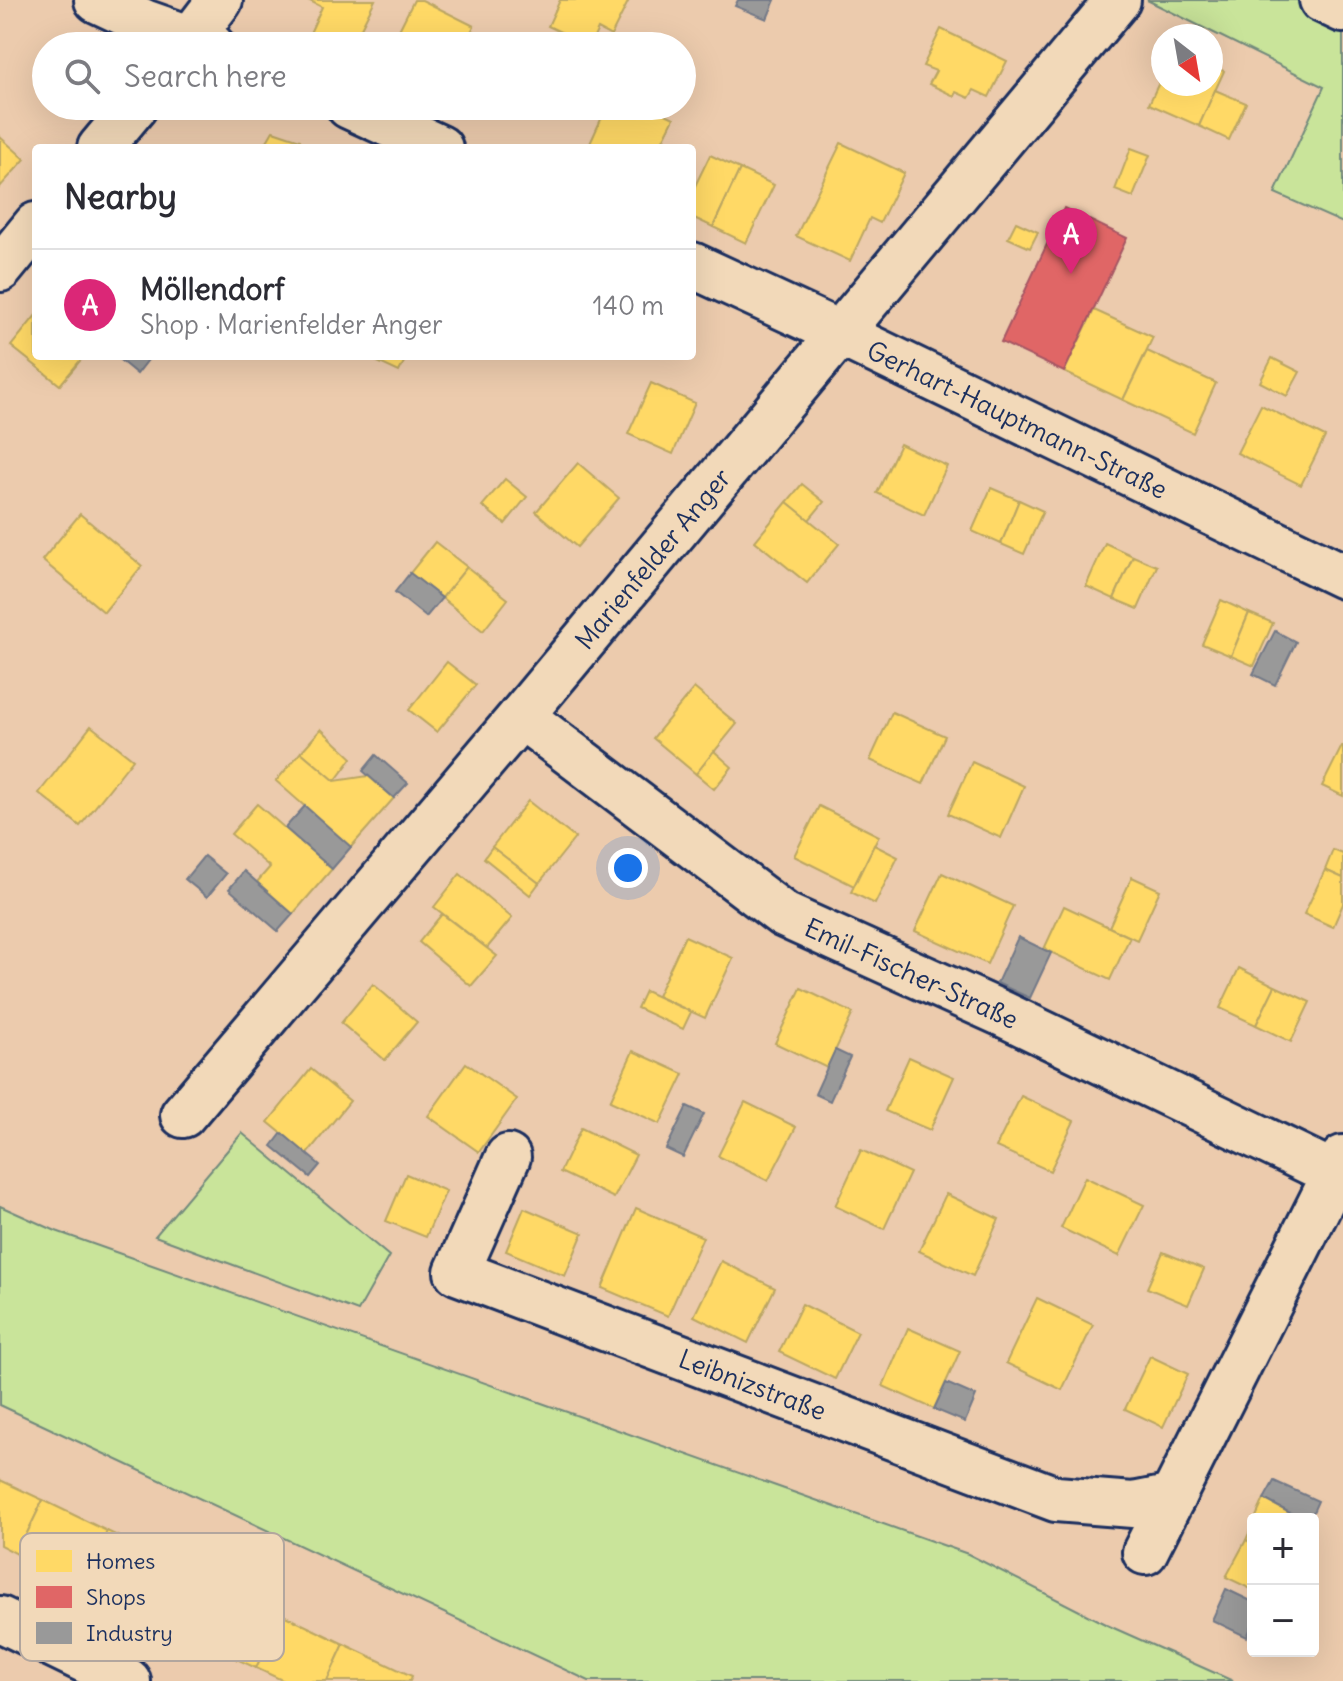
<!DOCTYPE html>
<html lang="en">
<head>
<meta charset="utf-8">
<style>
	body { margin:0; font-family:Delius,sans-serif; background:#f2f2f3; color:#2b2b33 }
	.controls { position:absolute; right:24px; bottom:24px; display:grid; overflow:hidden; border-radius:8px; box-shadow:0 8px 32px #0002 }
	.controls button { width:72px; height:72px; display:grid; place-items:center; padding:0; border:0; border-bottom:2px solid #e1e1e2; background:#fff; color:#2b2b33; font:40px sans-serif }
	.compass { position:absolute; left:1151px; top:24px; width:72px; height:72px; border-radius:50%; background:#fff; box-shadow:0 8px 32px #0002; rotate:149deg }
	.you { position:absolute; left:628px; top:868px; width:28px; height:28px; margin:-20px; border:6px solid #fff; border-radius:50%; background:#1a73e8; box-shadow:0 0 0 12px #1a73e833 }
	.badge { display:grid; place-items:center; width:52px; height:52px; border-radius:50%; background:#db2777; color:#fff; font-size:26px; font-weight:700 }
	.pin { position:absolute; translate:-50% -66px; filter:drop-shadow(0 2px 4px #0008) }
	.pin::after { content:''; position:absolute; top:42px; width:28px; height:24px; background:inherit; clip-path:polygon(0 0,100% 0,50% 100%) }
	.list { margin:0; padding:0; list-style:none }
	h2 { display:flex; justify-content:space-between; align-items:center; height:104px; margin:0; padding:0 32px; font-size:34px }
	h2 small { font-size:26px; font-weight:400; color:#7c7c81 }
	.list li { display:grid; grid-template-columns:52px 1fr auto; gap:24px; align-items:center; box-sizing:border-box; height:112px; padding:0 32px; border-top:2px solid #e1e1e2 }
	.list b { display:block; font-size:30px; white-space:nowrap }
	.list p { margin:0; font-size:26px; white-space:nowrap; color:#7c7c81 }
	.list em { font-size:26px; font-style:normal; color:#7c7c81 }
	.icon { flex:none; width:44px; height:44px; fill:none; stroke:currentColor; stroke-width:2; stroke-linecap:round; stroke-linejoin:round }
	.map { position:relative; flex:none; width:1343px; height:1681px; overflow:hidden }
	.search { position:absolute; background:#fff; box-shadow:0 8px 32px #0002; left:32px; top:32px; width:664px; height:88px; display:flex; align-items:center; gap:20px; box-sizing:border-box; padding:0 28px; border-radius:44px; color:#7c7c81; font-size:30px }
	.panel { position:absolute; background:#fff; box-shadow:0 8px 32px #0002; left:32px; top:144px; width:664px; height:216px; border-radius:8px }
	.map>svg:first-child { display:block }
	.green { fill:#c9e49a; stroke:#728a7c; stroke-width:2 }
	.homes { fill:#ffd966; stroke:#bba664; stroke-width:2 }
	.shops { fill:#e06666; stroke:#a55664; stroke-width:2 }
	.industry { fill:#999; stroke:#737987; stroke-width:2 }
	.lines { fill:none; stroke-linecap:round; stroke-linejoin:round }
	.minor-casing { stroke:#1b2f5e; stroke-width:50 }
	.minor { stroke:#f2d9b9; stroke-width:44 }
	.labels { text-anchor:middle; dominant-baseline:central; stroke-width:8; stroke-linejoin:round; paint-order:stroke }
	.street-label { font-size:26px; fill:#1b2f5e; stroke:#f2d9b9 }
	.key { fill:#f2d9b9; stroke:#b2a69e; stroke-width:2 }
	.key-label { font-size:22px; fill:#1b2f5e }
</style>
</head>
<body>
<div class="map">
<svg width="1343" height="1681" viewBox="0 0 1343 1681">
	<rect width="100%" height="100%" fill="#eccbad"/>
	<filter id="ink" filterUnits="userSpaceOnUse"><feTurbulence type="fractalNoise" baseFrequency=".0125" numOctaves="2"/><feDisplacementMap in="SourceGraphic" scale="16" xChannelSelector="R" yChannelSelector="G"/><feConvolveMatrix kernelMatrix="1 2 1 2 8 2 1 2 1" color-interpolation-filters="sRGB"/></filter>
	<g filter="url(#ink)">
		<g class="green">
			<polygon points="1147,0 1297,0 1343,21 1343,223 1275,193 1324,87"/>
			<polygon points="242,1133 389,1256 358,1311 155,1236"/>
			<polygon points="0,1206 56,1231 968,1554 1107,1625 1233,1681 589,1681 0,1405"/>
		</g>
		<g class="homes">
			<polygon points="308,0 375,0 352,46 337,46 310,33 322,7"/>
			<polygon points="414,0 422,0 474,26 464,46 391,46"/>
			<polygon points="560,0 629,0 611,36 598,29 590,46 548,26"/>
			<polygon points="941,29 1007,61 989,97 974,90 969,98 956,92 954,96 929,84 936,71 923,66"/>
			<polygon points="1211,66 1224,71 1199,126 1149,104 1163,74 1163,84 1211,84"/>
			<polygon points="1215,90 1246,103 1229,140 1199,126"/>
			<polygon points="607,106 649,106 674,118 659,148 588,148"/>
			<polygon points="273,131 300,140 299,147 301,148 263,148"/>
			<polygon points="0,137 25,159 0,187"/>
			<polygon points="841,143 904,173 880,223 870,218 850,261 796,236"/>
			<polygon points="1131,148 1150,155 1133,197 1115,190"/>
			<polygon points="710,155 740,169 713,227 692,217 692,192"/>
			<polygon points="740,169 774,185 746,243 713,227"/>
			<polygon points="1016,222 1038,232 1030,248 1008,238"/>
			<polygon points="1094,310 1153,337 1123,400 1064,372"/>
			<polygon points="36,315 36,356 84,356 60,385 11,346"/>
			<polygon points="1147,351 1216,383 1193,433 1123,400"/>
			<polygon points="365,356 407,356 399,372"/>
			<polygon points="1272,358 1300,372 1287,396 1260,382"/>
			<polygon points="651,383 695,403 673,454 628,434"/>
			<polygon points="1261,405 1325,437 1301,485 1237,453"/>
			<polygon points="900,444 947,466 924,515 877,493"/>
			<polygon points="578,463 619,498 577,547 536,512"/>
			<polygon points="505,479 527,497 505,524 482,506"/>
			<polygon points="802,484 824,502 809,520 787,502"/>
			<polygon points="991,488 1019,500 1001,544 972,531"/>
			<polygon points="1019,500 1043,511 1024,554 1001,544"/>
			<polygon points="787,502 839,544 807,583 755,541"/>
			<polygon points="80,514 142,566 104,612 42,560"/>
			<polygon points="435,542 467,567 442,598 410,573"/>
			<polygon points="1105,543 1133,556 1114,599 1086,586"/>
			<polygon points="1133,556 1157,566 1138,609 1114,599"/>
			<polygon points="467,567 508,599 483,631 442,598"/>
			<polygon points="1221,600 1249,613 1231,656 1202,644"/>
			<polygon points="1249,613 1273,623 1254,666 1231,656"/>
			<polygon points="447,662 476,685 437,732 409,710"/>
			<polygon points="694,688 737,724 696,774 653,738"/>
			<polygon points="892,712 945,736 923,784 870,760"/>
			<polygon points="91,726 133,759 80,826 39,793"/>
			<polygon points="321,729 352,758 335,781 301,752"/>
			<polygon points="1342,746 1343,746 1343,796 1322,786"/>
			<polygon points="714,751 732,767 714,789 696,774"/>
			<polygon points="301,752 335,781 368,776 394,798 351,847 276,781"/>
			<polygon points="972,762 1024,786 1001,838 948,814"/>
			<polygon points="528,801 575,838 539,883 492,847"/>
			<polygon points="257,804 332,869 293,914 257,882 270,867 231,834"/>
			<polygon points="819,806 879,836 854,886 794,856"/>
			<polygon points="874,845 898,857 875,904 851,892"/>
			<polygon points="492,847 539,883 530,895 484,858"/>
			<polygon points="1333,850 1343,854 1343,878 1325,870"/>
			<polygon points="1325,870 1343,878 1343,904 1333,927 1304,914"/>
			<polygon points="942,873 1013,906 987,964 915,931"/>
			<polygon points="460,874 512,918 487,948 434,907"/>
			<polygon points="1132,877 1160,890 1137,940 1109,927"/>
			<polygon points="1064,906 1130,937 1110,980 1044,949"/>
			<polygon points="442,914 497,956 471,986 419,942"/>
			<polygon points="685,936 733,958 705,1018 657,996"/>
			<polygon points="1239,968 1275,986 1256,1025 1220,1008"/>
			<polygon points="373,984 417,1022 385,1060 341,1023"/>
			<polygon points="1275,986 1310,1002 1291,1042 1256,1025"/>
			<polygon points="801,988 853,1013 827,1068 775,1043"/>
			<polygon points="645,991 691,1012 683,1029 637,1008"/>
			<polygon points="633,1051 684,1074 660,1124 610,1101"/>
			<polygon points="909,1057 954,1077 930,1130 885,1111"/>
			<polygon points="466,1063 517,1099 479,1152 428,1116"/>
			<polygon points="311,1069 350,1101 307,1154 268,1122"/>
			<polygon points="1021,1096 1074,1121 1050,1171 996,1147"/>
			<polygon points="745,1102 796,1127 768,1181 718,1156"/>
			<polygon points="581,1128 636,1155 614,1198 560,1172"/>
			<polygon points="861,1150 910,1173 884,1229 835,1206"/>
			<polygon points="406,1174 446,1191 426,1237 386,1221"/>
			<polygon points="1085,1177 1144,1205 1119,1256 1061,1228"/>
			<polygon points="946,1194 999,1219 973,1276 919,1251"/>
			<polygon points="524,1208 583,1233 565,1276 506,1251"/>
			<polygon points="636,1208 703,1237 668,1316 602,1288"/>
			<polygon points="1163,1252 1204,1269 1188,1305 1147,1288"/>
			<polygon points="721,1261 775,1288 748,1343 694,1316"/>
			<polygon points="1037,1298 1093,1325 1062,1390 1006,1363"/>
			<polygon points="802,1304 858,1332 835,1379 779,1352"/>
			<polygon points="908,1328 960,1351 934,1409 883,1386"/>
			<polygon points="1150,1356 1188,1374 1163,1427 1125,1409"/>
			<polygon points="0,1480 43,1500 17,1554 0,1545"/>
			<polygon points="1264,1499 1301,1519 1255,1519"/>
			<polygon points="43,1500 107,1531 82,1584 17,1554"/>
			<polygon points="1253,1524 1253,1543 1246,1540"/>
			<polygon points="107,1531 174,1563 149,1616 82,1584"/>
			<polygon points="1246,1540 1253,1543 1253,1590 1226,1577"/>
			<polygon points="216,1584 281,1614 256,1668 191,1638"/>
			<polygon points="281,1614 344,1644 327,1681 284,1681 256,1668"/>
			<polygon points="344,1644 412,1676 410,1681 327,1681"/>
		</g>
		<polygon class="shops" points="1064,208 1127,238 1064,372 1001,342"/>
		<g class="industry">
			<polygon points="738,0 775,0 767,19 735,6"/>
			<polygon points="115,356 151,356 137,374"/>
			<polygon points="410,573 442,598 426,617 395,592"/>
			<polygon points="1275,631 1296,642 1275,685 1253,674"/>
			<polygon points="376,755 408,783 394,798 363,771"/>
			<polygon points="305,806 351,847 332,869 285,828"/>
			<polygon points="204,856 226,874 207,897 185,879"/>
			<polygon points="244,871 293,914 278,931 229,889"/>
			<polygon points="1018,937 1051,953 1030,998 997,983"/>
			<polygon points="835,1050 850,1057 830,1101 815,1094"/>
			<polygon points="687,1106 704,1114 683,1157 666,1149"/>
			<polygon points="282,1133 320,1165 310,1177 272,1146"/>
			<polygon points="946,1383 976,1396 965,1422 934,1409"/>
			<polygon points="1274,1481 1318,1501 1310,1519 1301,1519 1264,1499"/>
			<polygon points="1226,1589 1253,1602 1253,1623 1247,1637 1212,1620"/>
		</g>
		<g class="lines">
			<g class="minor-casing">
				<g id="minor">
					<polyline points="97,0 144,22 212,46"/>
					<polyline points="1322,0 1343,10"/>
					<polyline points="185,46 220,0"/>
					<polyline points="349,106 440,148"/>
					<polyline points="100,148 135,106"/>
					<path id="s1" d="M692,265L841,334L1343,576"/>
					<polyline points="0,269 36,225"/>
					<path id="s2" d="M521,716L784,915L1003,1014L1335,1174"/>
					<path id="s3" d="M183,1115L521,716L1118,0"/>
					<path id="s4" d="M508,1157L457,1272L1056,1499L1133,1505L1173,1497"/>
					<polyline points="1145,1552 1343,1158"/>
					<polyline points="0,1619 128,1681"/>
				</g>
			</g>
			<use href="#minor" class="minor"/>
		</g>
	</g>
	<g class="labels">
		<g class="street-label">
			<text stroke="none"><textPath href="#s1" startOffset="360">Gerhart-Hauptmann-Straße</textPath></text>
			<text stroke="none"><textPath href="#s3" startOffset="728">Marienfelder Anger</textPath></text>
			<text stroke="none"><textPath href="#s2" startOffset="470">Emil-Fischer-Straße</textPath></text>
			<text stroke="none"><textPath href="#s4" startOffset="442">Leibnizstraße</textPath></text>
		</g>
	</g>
	<rect x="20" y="1533" width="264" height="128" rx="12" class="key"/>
	<rect x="36" y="1550" width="36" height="22" fill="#ffd966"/>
	<rect x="36" y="1586" width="36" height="22" fill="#e06666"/>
	<rect x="36" y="1622" width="36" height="22" fill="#999"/>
	<g class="key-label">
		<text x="86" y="1569">Homes</text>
		<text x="86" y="1605">Shops</text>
		<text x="86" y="1641">Industry</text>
	</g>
</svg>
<div class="controls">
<button>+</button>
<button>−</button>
</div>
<svg class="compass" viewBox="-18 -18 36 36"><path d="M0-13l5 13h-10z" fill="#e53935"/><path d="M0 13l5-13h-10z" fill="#7c7c81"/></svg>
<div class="you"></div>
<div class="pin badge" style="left:1071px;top:274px">A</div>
<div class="search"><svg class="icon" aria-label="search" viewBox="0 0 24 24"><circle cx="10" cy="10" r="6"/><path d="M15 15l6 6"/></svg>Search here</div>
<section class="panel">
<h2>Nearby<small></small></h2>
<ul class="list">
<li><span class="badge">A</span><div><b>Möllendorf</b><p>Shop · Marienfelder Anger</p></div><em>140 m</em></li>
</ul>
</section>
</div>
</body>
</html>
